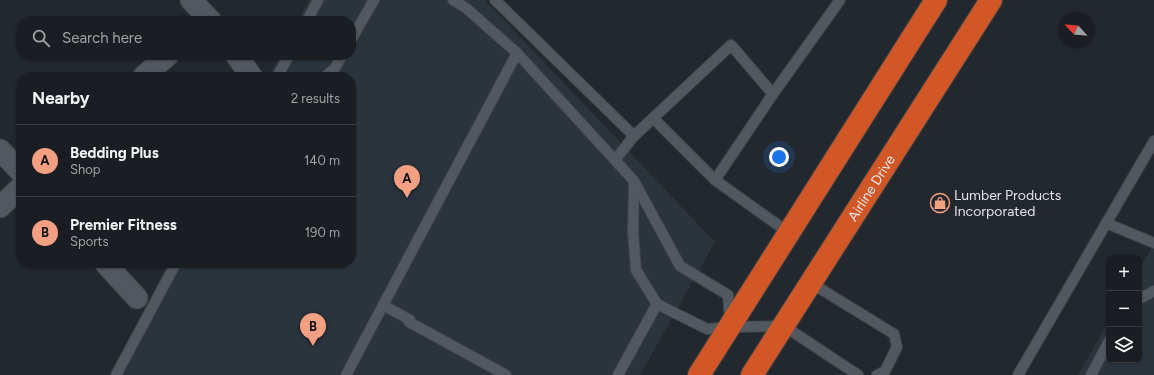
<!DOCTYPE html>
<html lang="en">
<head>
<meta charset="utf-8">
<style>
	body { margin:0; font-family:Figtree,sans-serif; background:#23272a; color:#f1f3f6 }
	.controls { position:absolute; right:12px; bottom:12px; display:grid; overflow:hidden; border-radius:8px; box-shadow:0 1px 3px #0004 }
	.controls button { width:36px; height:36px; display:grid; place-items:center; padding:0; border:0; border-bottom:1px solid #383c40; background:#1a1e22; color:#f1f3f6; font:20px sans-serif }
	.compass { position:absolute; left:1058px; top:12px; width:36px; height:36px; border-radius:50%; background:#1a1e22; box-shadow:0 1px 3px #0004; rotate:296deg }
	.you { position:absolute; left:779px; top:157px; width:14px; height:14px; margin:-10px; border:3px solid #fff; border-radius:50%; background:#1a73e8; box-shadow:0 0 0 6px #1a73e833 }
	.badge { display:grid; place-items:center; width:26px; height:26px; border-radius:50%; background:#f39f82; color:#111; font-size:13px; font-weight:700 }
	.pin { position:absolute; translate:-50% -33px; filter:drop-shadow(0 1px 2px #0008) }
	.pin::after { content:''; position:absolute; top:21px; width:14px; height:12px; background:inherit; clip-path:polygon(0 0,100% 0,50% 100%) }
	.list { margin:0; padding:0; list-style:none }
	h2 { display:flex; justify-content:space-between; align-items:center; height:52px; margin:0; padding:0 16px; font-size:17px }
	h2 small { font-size:13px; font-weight:400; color:#9fa2a5 }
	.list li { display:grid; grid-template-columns:26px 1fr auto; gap:12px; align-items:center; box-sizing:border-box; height:72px; padding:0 16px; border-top:1px solid #383c40 }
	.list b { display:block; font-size:15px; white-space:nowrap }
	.list p { margin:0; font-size:13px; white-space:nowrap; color:#9fa2a5 }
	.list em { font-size:13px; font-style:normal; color:#9fa2a5 }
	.icon { flex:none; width:22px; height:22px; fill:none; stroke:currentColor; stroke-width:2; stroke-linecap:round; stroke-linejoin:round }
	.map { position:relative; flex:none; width:1154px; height:375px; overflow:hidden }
	.search { position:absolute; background:#1a1e22; box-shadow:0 1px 3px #0004; left:16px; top:16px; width:340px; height:44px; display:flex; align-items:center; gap:10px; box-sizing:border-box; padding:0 14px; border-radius:16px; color:#9fa2a5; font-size:15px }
	.panel { position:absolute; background:#1a1e22; box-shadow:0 1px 3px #0004; left:16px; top:72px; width:340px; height:196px; border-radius:16px }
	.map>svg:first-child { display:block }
	.built { fill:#2b333d }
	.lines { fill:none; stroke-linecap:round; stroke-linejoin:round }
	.lane-casing { stroke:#404448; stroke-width:12 }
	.street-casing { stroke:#404448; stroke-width:23 }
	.highway-casing { stroke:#404448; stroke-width:24 }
	.lane { stroke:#52585f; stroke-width:10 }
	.street { stroke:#52585f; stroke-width:21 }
	.highway { stroke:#d15726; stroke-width:22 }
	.labels { text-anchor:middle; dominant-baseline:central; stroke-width:4; stroke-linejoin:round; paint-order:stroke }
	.street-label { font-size:14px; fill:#e1e4e8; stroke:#23282e }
	.poi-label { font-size:14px; fill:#e1e4e8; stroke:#23282e; text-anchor:start }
</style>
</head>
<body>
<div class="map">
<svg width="1154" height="375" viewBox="0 0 1154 375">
	<rect width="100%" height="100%" fill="#23282e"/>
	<g class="built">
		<polygon points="309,0 485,0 715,242 640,375 111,375 170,263 351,263 351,77 268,77 280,55 351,55 351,21 298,21"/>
		<polygon points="1154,244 1154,375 1078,375 1109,321 1109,360 1139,360 1139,269"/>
	</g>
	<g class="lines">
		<g class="lane-casing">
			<g id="lane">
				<polyline points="453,0 466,8 517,53"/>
				<polyline points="495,0 634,136 615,160"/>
				<polyline points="307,21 318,0"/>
				<polyline points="351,40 374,0"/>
				<polyline points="277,77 289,55"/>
				<polyline points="325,77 335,68 342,55"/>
				<polyline points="773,94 715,180 789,233"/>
				<polyline points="653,118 715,180"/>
				<polyline points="634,136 731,45 773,94 840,0"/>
				<polyline points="634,183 633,232 636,270 657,304 707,329 731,327 784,326 858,375"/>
				<polyline points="1106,223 1154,243"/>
				<polyline points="811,283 894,334 897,347 885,371 877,375"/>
				<polyline points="1139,299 1154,291"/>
				<polyline points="383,305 410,320"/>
				<polyline points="409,322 506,375"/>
				<polyline points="116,375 176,263"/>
				<polyline points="346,375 517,53 634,181 680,266 728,295 730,319"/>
				<polyline points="618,375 657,304"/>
				<polyline points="1018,375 1154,141"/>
				<polyline points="1091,375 1109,341"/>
			</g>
		</g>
		<g class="street-casing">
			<g id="street">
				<polyline points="191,0 211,21"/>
				<polyline points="236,55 252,77"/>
				<polyline points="143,77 168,55"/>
				<polyline points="0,150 21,172"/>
				<polyline points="0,207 21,187"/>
				<polyline points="105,263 137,298"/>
			</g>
		</g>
		<g class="highway-casing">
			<g id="highway">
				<polyline points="699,375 936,0"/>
				<path id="s1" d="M752,375L991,0"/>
			</g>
		</g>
		<use href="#lane" class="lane"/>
		<use href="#street" class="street"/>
		<use href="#highway" class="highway"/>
	</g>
	<defs>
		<g id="shop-ring" transform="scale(1)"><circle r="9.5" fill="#23282e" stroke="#f39f82" stroke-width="1.5"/><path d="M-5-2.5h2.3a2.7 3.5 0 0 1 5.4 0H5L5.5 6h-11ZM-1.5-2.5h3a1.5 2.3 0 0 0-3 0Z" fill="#f39f82"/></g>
	</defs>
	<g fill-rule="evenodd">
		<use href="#shop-ring" x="940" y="203"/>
	</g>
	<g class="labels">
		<g class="street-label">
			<text stroke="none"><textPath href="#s1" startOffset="222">Airline Drive</textPath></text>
		</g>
		<g class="poi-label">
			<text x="954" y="195">Lumber Products<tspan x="954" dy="16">Incorporated</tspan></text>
		</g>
	</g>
</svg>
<div class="controls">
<button>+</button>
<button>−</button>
<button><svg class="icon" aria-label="layers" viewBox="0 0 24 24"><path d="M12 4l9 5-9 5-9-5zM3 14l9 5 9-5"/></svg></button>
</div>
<svg class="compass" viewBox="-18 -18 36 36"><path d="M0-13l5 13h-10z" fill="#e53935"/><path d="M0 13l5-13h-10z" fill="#9fa2a5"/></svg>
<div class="you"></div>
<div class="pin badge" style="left:407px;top:198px">A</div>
<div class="pin badge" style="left:313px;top:346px">B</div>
<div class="search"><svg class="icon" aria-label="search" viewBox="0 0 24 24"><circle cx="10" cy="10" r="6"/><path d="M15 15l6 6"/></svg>Search here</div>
<section class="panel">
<h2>Nearby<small>2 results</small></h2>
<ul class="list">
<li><span class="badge">A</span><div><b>Bedding Plus</b><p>Shop</p></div><em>140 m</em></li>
<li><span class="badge">B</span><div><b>Premier Fitness</b><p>Sports</p></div><em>190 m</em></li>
</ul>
</section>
</div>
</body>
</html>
